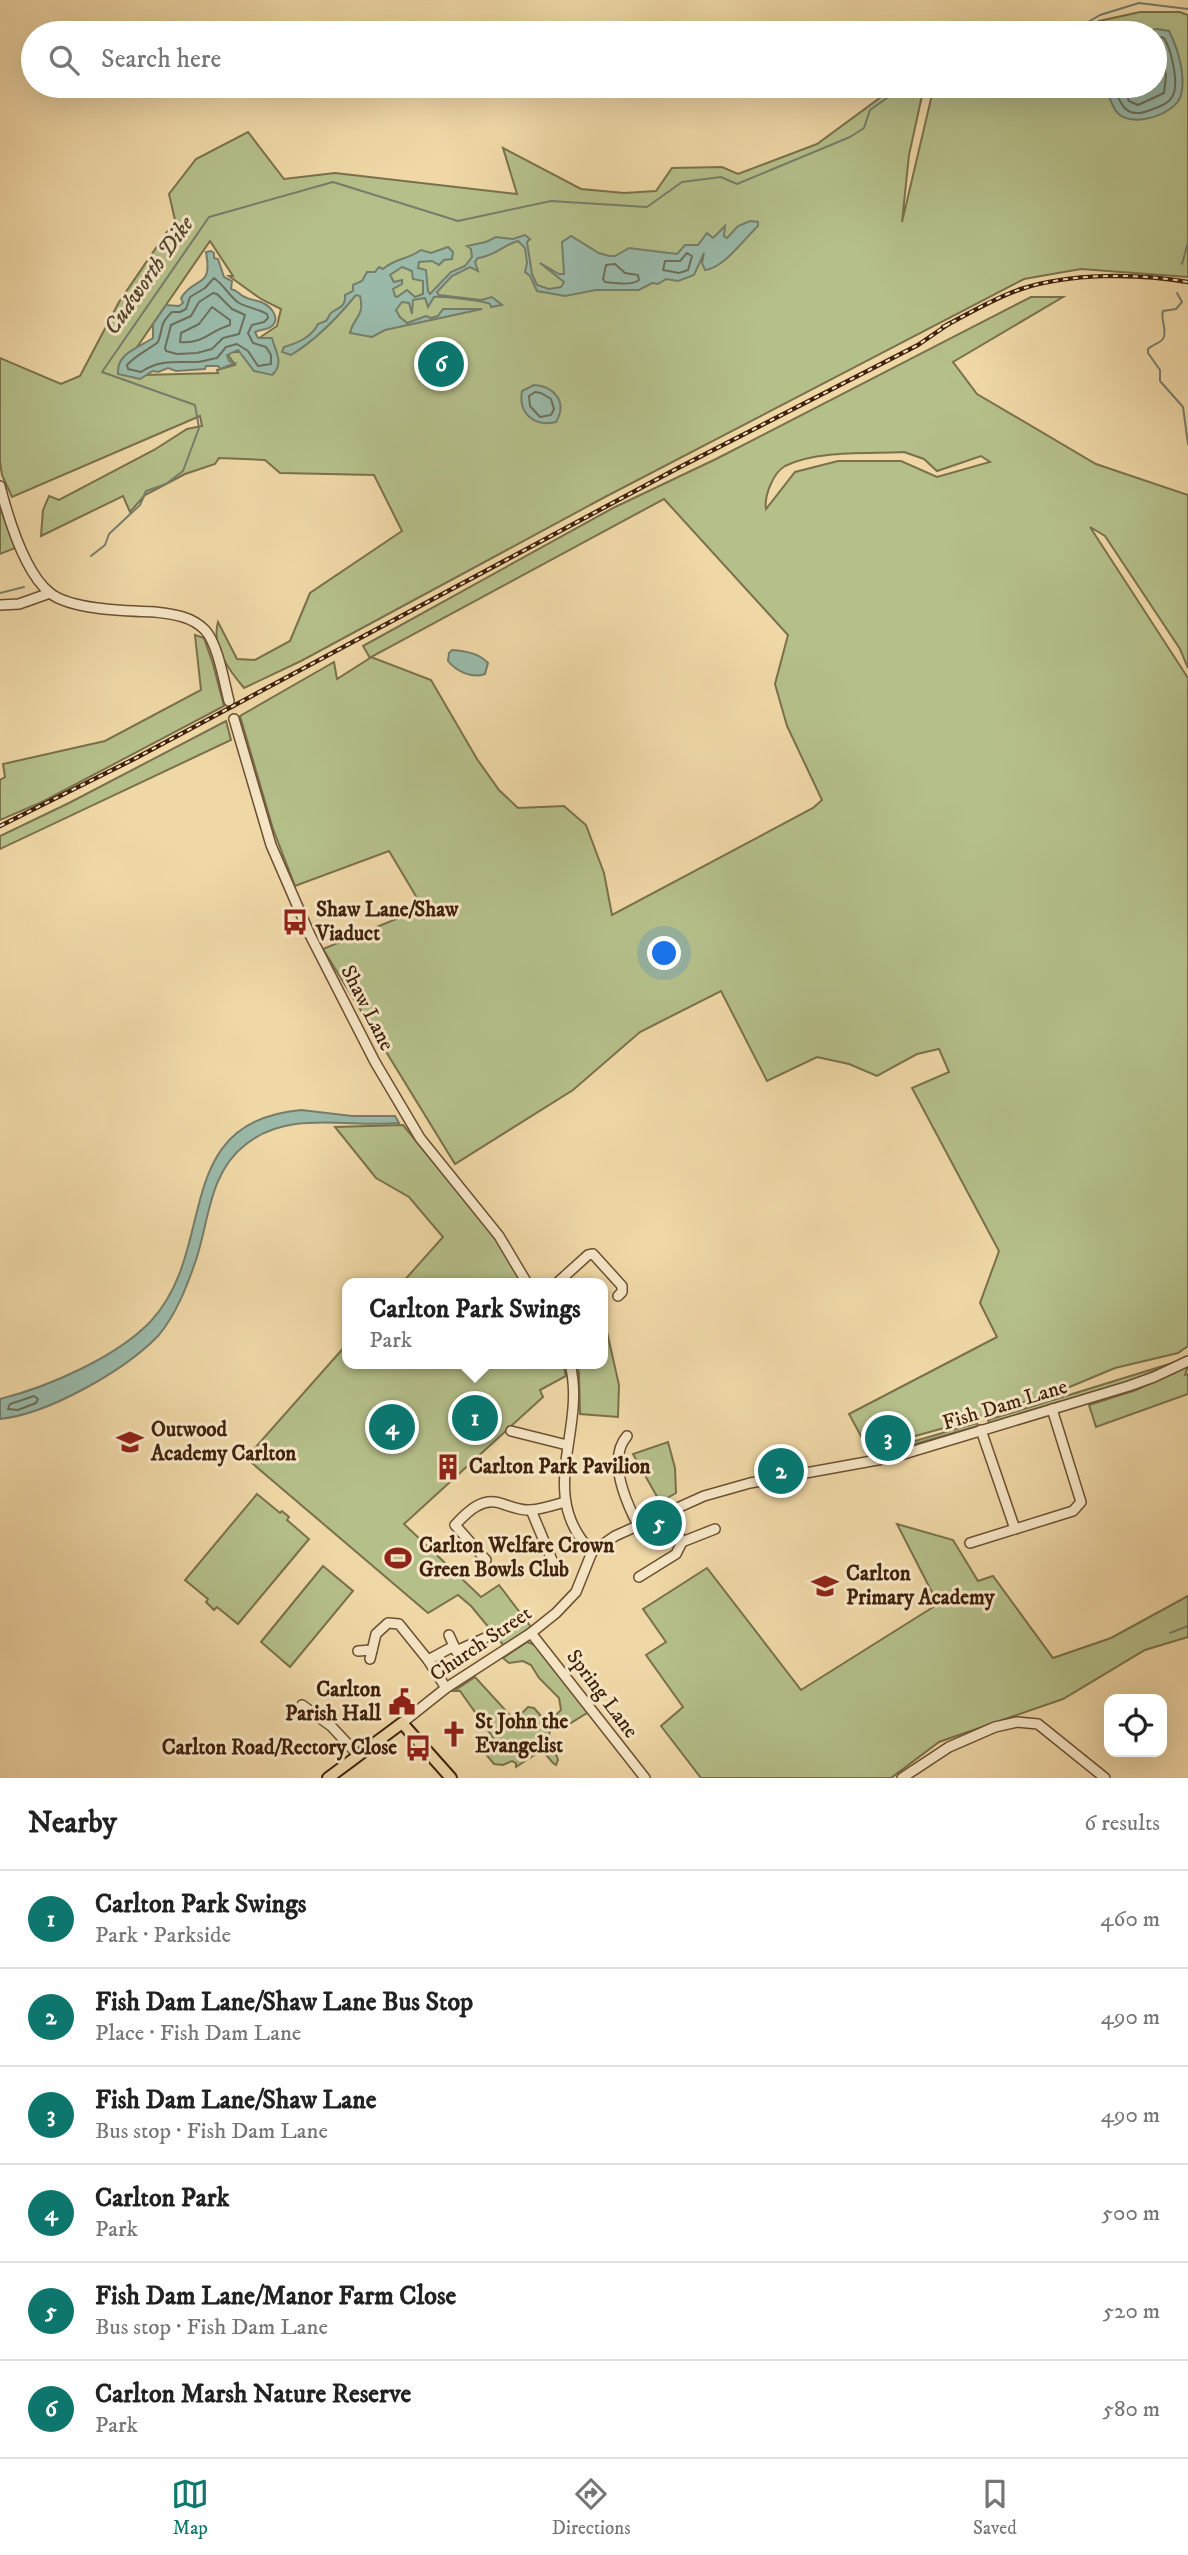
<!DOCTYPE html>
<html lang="en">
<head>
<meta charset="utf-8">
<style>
	body { margin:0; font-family:"IM FELL DW Pica",serif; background:#f2f2f2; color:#222 }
	.controls { position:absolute; right:21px; bottom:21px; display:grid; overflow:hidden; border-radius:14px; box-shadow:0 7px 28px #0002 }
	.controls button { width:63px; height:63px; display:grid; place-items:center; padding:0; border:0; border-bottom:2px solid #e0e0e0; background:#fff; color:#222; font:35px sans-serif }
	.you { position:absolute; left:665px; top:954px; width:24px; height:24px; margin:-18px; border:5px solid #fff; border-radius:50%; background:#1a73e8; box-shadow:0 0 0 10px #1a73e833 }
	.badge { display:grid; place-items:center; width:46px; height:46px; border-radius:50%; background:#0f766e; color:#fff; font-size:23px; font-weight:700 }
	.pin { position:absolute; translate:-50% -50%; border:4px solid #fff; box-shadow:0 2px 7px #0006 }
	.popup { position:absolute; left:342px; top:1278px; width:266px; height:91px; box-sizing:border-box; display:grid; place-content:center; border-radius:14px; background:#fff; filter:drop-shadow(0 2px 5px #0005); font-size:23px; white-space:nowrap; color:#767676 }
	.popup b { font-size:26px; color:#222 }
	.popup::after { content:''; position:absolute; left:50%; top:100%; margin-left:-14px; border:14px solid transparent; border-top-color:#fff }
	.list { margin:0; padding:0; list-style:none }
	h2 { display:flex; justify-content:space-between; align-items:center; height:91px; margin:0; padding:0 28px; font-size:30px }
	h2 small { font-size:23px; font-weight:400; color:#767676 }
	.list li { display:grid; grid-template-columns:46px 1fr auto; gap:21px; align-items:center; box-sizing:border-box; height:98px; padding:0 28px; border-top:2px solid #e0e0e0 }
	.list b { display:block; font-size:26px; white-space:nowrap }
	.list p { margin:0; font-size:23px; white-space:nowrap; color:#767676 }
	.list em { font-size:23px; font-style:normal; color:#767676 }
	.icon { flex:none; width:38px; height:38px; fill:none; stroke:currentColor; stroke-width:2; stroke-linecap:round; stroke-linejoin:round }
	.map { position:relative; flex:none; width:1188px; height:1778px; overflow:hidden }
	.search { position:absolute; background:#fff; box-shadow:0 7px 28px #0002; left:21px; right:21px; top:21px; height:77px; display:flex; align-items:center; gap:18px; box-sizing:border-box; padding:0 24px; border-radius:38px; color:#767676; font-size:26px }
	.sheet { height:679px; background:#fff }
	nav { display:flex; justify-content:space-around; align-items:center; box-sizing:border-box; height:98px; border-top:2px solid #e0e0e0; background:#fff; font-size:19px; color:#767676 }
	nav a { display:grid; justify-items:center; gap:4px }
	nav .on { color:#0f766e }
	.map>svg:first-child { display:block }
	.green { fill:#b5bf8a; stroke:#7a704b; stroke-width:2; fill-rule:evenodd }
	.water { fill:#9ab9a9; stroke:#767d6a; stroke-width:2; fill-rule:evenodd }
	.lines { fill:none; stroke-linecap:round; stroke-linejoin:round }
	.shore { stroke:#6d6e5a; stroke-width:2 }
	.stream { stroke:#767d6a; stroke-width:2 }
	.minor-tunnel { stroke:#ccb387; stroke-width:9; stroke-dasharray:9 4.5; stroke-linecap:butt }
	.minor-casing { stroke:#6c4f32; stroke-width:12 }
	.major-casing { stroke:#40220c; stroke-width:14 }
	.minor { stroke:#f5e5c5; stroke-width:9 }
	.major { stroke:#efd7a6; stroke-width:10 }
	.rail-casing { stroke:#40220c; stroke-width:4.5 }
	.rail { stroke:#f5e5c5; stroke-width:2; stroke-dasharray:5; stroke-linecap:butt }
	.labels { text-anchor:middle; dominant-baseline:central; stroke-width:6; stroke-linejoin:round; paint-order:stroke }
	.poi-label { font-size:21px; font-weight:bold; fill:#40220c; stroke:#f5e5c5; text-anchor:start }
	.street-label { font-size:21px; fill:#40220c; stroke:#f5e5c5 }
	.water-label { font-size:23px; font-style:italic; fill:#564833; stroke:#f5e5c5 }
</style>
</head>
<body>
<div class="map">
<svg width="1188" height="1778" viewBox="0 0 1188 1778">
	<rect width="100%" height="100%" fill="#efd7a6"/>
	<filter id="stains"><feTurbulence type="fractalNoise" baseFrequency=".00286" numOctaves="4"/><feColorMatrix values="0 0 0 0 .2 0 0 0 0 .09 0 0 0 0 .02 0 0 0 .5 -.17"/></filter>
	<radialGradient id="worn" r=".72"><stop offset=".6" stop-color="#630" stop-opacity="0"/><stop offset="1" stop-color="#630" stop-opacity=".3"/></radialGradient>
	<g class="green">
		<path d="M1140,12H1180L1188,15V277L1081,269L1024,279L605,497L301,661L244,688C229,670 211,647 218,622L237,659L255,660L290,641L310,593L402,531L374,475L280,473L265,460L219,458L215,464L185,474L145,495L130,512L123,496L41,536L43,510L49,496L59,500L154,450L187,429L202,426L200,416L12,497L2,475L0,462V358L61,384L80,376L119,302L175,220L169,194L196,159L248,132L284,179L335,173L517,194L503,148L581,189L624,193L656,191L672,168L722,167L738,174L817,144L896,86H921L923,91L909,155L902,222L934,86H1155V33H1078L1099,21ZM210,241L233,276H229L261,299L281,309L277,326L238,352H226L235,365L217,370L218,373L143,375L124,366Z"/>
		<path d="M1031,297H1063L953,362L977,394L1096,464L1188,495V668L1180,649L1105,536L1090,527L1188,678V1346L1178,1353L1115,1368L1072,1386L962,1423L868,1449L849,1414L997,1337L980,1303L999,1251L912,1088L949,1072L939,1049L917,1054L877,1076L849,1064L817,1057L767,1081L721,991L640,1032L573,1090L455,1164L323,949L423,908L389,851L295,886L273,829L240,716L334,662L337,679L370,658L363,646L613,508L716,459ZM904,452L924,459L937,471L981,456L990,462L937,477L901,461H838L795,472L766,509C764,496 773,473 785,466C816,450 869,454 904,452ZM664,499L788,635L775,684L787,726L822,800L813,808L612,915L604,873L586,825L564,806L518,808L499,790L477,759L431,680L371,657Z"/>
		<polygon points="0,507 15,548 0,554"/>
		<polygon points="195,635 204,638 213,664 224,706 42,802 0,820 0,780 5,777 3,764 105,741 201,690"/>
		<polygon points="226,721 231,740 0,849 0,836 69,803"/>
		<polygon points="403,1125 507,1252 524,1283 402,1283 443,1237 409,1197 376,1178 335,1127"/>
		<polygon points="607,1332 619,1385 618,1417 580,1414 579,1372 576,1364 603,1364 603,1334"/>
		<polygon points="347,1344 347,1364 563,1364 566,1376 540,1390 543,1397 404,1524 481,1597 499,1585 531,1627 504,1646 471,1606 458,1595 428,1613 246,1458"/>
		<polygon points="1179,1361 1130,1381 989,1423 988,1420"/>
		<polygon points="1188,1366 1185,1375 1188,1374 1188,1394 1096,1427 1089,1405 1136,1390"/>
		<polygon points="977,1423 978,1426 876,1455 870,1454"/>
		<polygon points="668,1442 675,1468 676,1493 660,1502 633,1454"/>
		<polygon points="257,1494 280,1513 282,1511 289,1517 287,1520 309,1539 238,1624 217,1607 214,1610 206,1602 208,1599 185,1580"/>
		<polygon points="897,1524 953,1540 978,1581 993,1576 1053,1658 1111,1638 1188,1596 1188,1637 1145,1650 1063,1699 939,1742 891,1778 701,1778 661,1726 683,1707 646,1655 666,1642 643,1609 707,1568 801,1690 938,1604"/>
		<polygon points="323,1566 353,1591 290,1667 261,1642"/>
		<polygon points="527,1642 535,1645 587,1710 587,1713 566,1726 551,1729 549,1734 558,1760 556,1765 553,1763 542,1750 516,1767 516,1763 512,1761 503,1765 494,1764 484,1752 486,1745 493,1745 494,1739 460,1691 454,1691 475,1677 518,1724 521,1714 528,1707 534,1708 541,1716 553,1718 561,1710 559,1698 539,1678 531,1665 523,1661 509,1663 503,1658"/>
	</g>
	<g class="water">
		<path d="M1157,29L1169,31C1178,49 1186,75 1181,95C1176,114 1136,127 1120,115C1112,109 1109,95 1106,86H1155V33H1138Z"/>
		<path d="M750,221L758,222V226C745,238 723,269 705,270L702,263L704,253L694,275L678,281L666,279L658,284L652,283L639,290H596L565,296L537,291L530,276L525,272L527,263L525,248L518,241C503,245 493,257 478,258L475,262L478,271L470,267L452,276L437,292L439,295L481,300L492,297L502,305L491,307L490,304C485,301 442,296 434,297L428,307L425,298L413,300L412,314L409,303L402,302L396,310L400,317L407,323L426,316L431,318L438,316L443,309H482L385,330L372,337L350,333C354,316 365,317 360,296L356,295C338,317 316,340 291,355L282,352L284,347C297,343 311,338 318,324L326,321C328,319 329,315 331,313C338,307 346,308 345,295L353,291V285L362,281L367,272H375L379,267L383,269C395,258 407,260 421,250L431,253L448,247L453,252L452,259L444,260L439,265L432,261L419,262L418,268L426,270L428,291L430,294L451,272L465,266L472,257L471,249L467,246L486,242L496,237L513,239L525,235L530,239L527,242L532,274L537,285L549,289L561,287L564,282L540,263L559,274H564L562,242L571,236L599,253L609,256H615L629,248L677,254L685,245H698L707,233L713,238L725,226L724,236L727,238L738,226ZM402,267L412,271L413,279L423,281V294L415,297L407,290L397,297L395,296L393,289L402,284V280L394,282L390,275Z"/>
		<path d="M211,251L214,253V258L218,259L224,277L232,281L231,289C238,290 239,295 245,297C250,300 256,300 261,302C273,307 284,323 266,329C262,330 259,330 255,332L258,338H272C275,351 285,363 272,375L254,371L238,350L227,355L229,361L235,363L220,369L218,366H206L205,369L176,371L168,368L158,372L153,371L140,379L118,374C116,353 140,347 153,338V324L166,305L179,306L183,303L181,298C195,275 213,290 206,252Z"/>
		<path d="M534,385C554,386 568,402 556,422C535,427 518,414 522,391Z"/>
		<path d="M452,650C465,651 479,653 488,663L485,674C472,679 456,671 448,661L449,653Z"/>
		<path d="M301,1110L352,1116H395L399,1123C348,1128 289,1109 245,1145C209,1173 209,1221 196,1260C187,1286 176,1315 158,1336C124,1371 48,1414 0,1419V1399C48,1387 117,1357 151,1321C219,1248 169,1122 301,1110Z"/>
	</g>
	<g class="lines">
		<g class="shore">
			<path d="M1114,86C1121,108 1128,120 1153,109C1159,107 1169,103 1172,97C1180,85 1171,49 1164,38L1155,36"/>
			<polyline points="1123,86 1129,101 1138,105 1164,93 1166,76 1160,48 1155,45"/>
			<polygon points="687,253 692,256 688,270 679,273 663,270 665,261 680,261"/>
			<path d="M615,264L625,273L638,275L639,280C631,286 615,283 605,282L603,279L606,265Z"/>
			<path d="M214,278C224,285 229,296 239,303C248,308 259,309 267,314L268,318L264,322L252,325L248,333L253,343L266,347L271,355V364L258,366L248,351L237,344L226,347L217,358C209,359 203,362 195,362C175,362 158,360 141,372L128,369L127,365C137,354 147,351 158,342C164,327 158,326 172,312H180L186,309L190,297L205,288Z"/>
			<polygon points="213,293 217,294 232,309 245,315 239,334 223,338 212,349 197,353 177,354 166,351 165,348 171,325 191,316 199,302"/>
			<path d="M212,307L230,320V325C209,331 204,344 180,342L181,333L199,324Z"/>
			<polygon points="535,392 541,393 551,399 554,409 551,415 540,417 530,406 529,396"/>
			<polygon points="34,1396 38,1399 36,1403 18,1410 8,1409 10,1404"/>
		</g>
		<g class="stream">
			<polyline points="1000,33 1006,33"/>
			<polyline points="1069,33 1100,15 1139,3 1188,9"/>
			<polyline points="1182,264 1188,242"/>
			<path d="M1177,293L1182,302L1176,309L1163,311C1160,320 1168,330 1163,339C1159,344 1153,344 1148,349V353L1160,370V381L1183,407L1188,444"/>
			<polyline points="91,556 105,545 109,534 140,505 146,491 166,484 183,471 199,428 195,405 102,372 209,217 333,182 458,221 551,201 647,207 682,182 721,177 737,184 850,137 864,128 870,110 898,90 920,95 923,90 920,86"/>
			<polyline points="0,593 24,587"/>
			<polyline points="1170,1633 1188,1626"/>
		</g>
		<polyline class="minor-tunnel" points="229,701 234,719"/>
		<g class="minor-casing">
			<g id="minor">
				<path d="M0,486C8,517 25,573 50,593C71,610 128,611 155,612C172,614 192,616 205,630C218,644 224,682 229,701"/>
				<polyline points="0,605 19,604 50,593"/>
				<polyline points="234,719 271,845 310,935 375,1062 420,1138 499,1236 527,1283"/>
				<polyline points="557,1283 588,1255 593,1254 622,1286 622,1292 618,1296"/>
				<path d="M570,1364C587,1430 535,1494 592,1552"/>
				<polyline points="981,1430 1015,1529"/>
				<polyline points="511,1431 567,1445"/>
				<path d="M627,1436C607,1459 626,1502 638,1525"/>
				<polyline points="531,1510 552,1560"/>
				<polyline points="682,1542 715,1529"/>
				<polyline points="970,1543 1073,1511 1081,1502 1052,1409"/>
				<polyline points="592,1552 615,1536 704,1496 750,1483 894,1457 1129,1386 1154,1377 1188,1361"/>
				<path d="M486,1560L455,1525C468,1511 483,1496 503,1504C512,1507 522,1511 531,1510C542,1509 554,1505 565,1502"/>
				<polyline points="639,1577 676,1554 682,1542 667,1511"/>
				<polyline points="531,1633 645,1778"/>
				<polyline points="449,1635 454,1646"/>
				<polyline points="358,1651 372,1650"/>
				<polyline points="370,1659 376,1634 388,1623 399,1624 428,1660 446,1688"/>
				<polyline points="428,1660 454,1646 456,1651 485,1638"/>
				<polyline points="302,1705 331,1726 358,1755"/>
				<polyline points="402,1723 446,1688 531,1633 556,1613 576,1592 592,1552"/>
				<polyline points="902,1778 949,1747 995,1727 1017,1722 1038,1724 1105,1778"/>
			</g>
		</g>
		<g class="major-casing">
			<polyline id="major" points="328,1778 402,1723 451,1778"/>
		</g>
		<use href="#minor" class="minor"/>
		<use href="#major" class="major"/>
		<g class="rail-casing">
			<g id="rail">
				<path d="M943,327C968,314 994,298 1021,289C1070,273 1137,273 1188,282"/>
				<polyline points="0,826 134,759 678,468 918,345 950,323"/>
			</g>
		</g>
		<use href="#rail" class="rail"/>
	</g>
	<defs>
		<g id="bus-bare" transform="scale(2.1)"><path d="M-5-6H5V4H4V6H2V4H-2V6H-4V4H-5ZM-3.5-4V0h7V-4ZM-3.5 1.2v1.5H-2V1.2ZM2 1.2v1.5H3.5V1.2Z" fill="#8f2418" stroke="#f5e5c5" stroke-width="2.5" paint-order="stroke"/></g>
		<g id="school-bare" transform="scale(2.1)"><path d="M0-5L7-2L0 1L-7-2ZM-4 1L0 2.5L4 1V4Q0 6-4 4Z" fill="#8f2418" stroke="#f5e5c5" stroke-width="2.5" paint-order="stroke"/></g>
		<g id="building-bare" transform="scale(2.1)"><path d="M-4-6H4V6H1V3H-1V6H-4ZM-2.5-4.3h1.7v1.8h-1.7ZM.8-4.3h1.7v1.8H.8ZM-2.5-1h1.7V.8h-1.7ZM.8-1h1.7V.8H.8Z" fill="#8f2418" stroke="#f5e5c5" stroke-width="2.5" paint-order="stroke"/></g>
		<g id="stadium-bare" transform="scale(2.1)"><path d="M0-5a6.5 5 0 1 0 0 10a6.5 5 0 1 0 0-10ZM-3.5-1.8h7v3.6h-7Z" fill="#8f2418" stroke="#f5e5c5" stroke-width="2.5" paint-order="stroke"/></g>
		<g id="civic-bare" transform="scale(2.1)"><path d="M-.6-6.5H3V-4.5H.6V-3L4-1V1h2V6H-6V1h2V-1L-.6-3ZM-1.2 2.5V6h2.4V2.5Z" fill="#8f2418" stroke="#f5e5c5" stroke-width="2.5" paint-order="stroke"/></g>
		<g id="church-bare" transform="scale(2.1)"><path d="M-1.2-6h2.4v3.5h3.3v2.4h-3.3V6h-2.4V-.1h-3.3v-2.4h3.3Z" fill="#8f2418" stroke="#f5e5c5" stroke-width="2.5" paint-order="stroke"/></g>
	</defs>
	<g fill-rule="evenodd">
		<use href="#bus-bare" x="295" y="922"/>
		<use href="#school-bare" x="130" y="1442"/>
		<use href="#building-bare" x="448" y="1467"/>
		<use href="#stadium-bare" x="398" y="1558"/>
		<use href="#school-bare" x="825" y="1586"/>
		<use href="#civic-bare" x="402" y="1702"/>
		<use href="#church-bare" x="454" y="1734"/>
		<use href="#bus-bare" x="418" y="1748"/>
	</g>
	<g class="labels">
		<g class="poi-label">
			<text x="316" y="910">Shaw Lane/Shaw<tspan x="316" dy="24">Viaduct</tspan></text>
			<text x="151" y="1430">Outwood<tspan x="151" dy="24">Academy Carlton</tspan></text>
			<text x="469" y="1467">Carlton Park Pavilion</text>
			<text x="419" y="1546">Carlton Welfare Crown<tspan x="419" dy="24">Green Bowls Club</tspan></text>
			<text x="846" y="1574">Carlton<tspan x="846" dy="24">Primary Academy</tspan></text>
			<text x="381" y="1690" text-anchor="end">Carlton<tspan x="381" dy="24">Parish Hall</tspan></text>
			<text x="475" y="1722">St John the<tspan x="475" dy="24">Evangelist</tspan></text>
			<text x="397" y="1748" text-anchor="end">Carlton Road/Rectory Close</text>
		</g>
		<g class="street-label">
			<text transform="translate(367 1008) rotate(63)">Shaw Lane</text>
			<text transform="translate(1005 1405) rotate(-17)">Fish Dam Lane</text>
			<text transform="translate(481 1644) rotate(-34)">Church Street</text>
			<text transform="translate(602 1694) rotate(53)">Spring Lane</text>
		</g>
		<g class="water-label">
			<text transform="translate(149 276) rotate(-55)">Cudworth Dike</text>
		</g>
	</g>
	<rect width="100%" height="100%" filter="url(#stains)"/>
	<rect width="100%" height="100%" fill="url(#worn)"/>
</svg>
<div class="controls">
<button><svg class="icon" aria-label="locate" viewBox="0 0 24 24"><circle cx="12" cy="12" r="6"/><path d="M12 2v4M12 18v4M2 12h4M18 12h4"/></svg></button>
</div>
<div class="you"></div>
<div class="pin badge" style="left:475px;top:1418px">1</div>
<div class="popup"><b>Carlton Park Swings</b>Park</div>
<div class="pin badge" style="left:781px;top:1471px">2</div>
<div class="pin badge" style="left:888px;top:1438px">3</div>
<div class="pin badge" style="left:392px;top:1427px">4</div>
<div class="pin badge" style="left:659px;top:1523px">5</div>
<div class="pin badge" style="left:441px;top:364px">6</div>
<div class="search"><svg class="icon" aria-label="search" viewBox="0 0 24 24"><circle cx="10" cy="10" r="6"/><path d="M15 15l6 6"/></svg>Search here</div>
</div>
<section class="sheet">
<h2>Nearby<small>6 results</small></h2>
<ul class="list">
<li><span class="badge">1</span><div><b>Carlton Park Swings</b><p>Park · Parkside</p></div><em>460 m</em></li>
<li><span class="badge">2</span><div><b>Fish Dam Lane/Shaw Lane Bus Stop</b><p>Place · Fish Dam Lane</p></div><em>490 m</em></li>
<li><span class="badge">3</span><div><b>Fish Dam Lane/Shaw Lane</b><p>Bus stop · Fish Dam Lane</p></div><em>490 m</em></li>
<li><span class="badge">4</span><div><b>Carlton Park</b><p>Park</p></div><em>500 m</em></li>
<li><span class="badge">5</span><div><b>Fish Dam Lane/Manor Farm Close</b><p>Bus stop · Fish Dam Lane</p></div><em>520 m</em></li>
<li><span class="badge">6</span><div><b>Carlton Marsh Nature Reserve</b><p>Park</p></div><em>580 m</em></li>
</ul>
</section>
<nav>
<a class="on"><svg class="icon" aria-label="map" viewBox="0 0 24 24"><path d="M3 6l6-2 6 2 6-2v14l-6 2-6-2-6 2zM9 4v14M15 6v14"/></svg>Map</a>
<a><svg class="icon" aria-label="directions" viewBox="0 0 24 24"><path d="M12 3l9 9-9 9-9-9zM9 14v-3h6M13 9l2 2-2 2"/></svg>Directions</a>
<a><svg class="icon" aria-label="saved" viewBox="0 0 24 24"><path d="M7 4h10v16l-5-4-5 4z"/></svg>Saved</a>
</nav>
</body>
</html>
